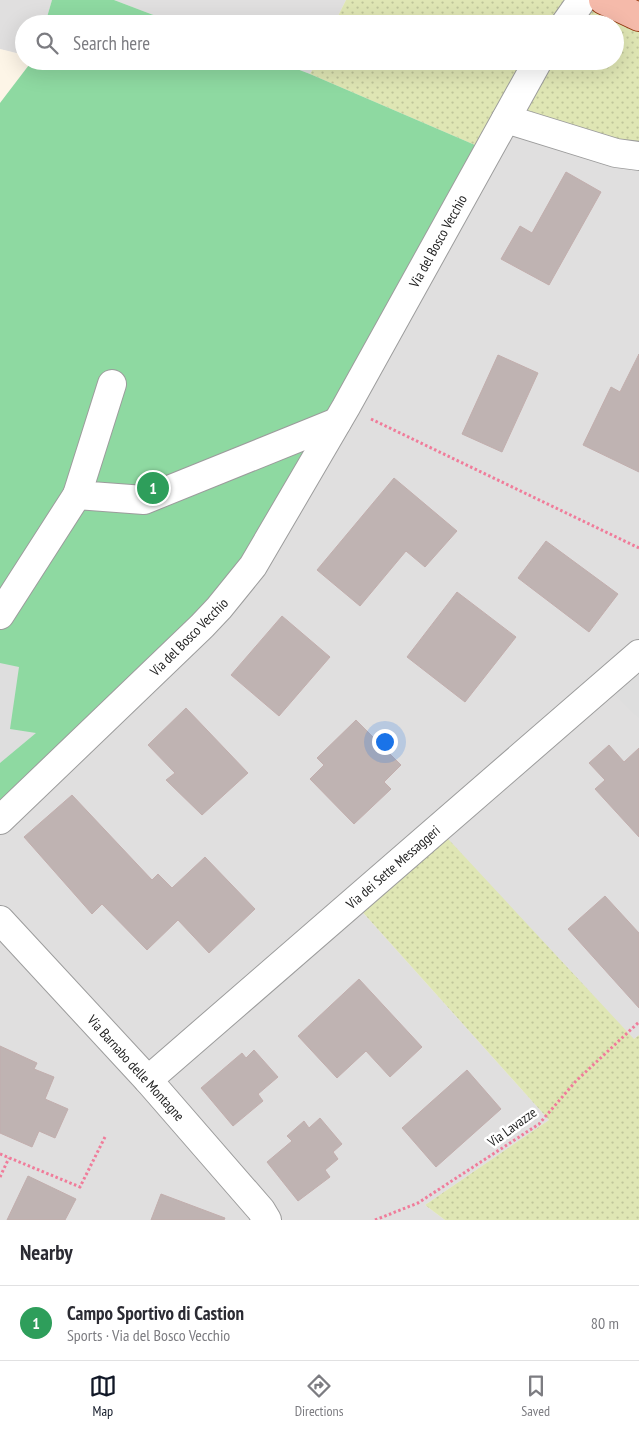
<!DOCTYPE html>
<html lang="en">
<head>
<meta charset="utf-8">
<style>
	body { margin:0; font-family:"PT Sans Narrow",sans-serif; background:#f2f2f3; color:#2b2b33 }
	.you { position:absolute; left:384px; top:741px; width:18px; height:18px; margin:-12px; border:4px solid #fff; border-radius:50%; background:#1a73e8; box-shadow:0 0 0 8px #1a73e833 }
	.badge { display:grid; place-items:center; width:32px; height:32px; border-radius:50%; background:#111827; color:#fff; font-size:16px; font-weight:700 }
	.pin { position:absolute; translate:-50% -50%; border:2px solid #fff; box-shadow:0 1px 5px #0006 }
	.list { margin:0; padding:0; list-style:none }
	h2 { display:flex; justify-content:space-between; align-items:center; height:65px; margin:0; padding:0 20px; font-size:21px }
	h2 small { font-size:16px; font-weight:400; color:#7c7c81 }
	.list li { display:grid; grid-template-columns:32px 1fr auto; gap:15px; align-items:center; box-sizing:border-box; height:75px; padding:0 20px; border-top:1px solid #e1e1e2 }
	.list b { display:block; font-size:19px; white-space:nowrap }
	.list p { margin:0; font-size:16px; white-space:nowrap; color:#7c7c81 }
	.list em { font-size:16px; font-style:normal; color:#7c7c81 }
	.icon { flex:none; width:28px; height:28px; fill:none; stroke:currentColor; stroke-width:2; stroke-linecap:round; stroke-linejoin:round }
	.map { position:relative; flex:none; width:639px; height:1220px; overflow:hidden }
	.search { position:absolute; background:#fff; box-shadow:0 5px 20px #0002; left:15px; right:15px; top:15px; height:55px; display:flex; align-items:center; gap:12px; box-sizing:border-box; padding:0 18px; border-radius:28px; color:#7c7c81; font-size:19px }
	.sheet { height:140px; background:#fff }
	nav { display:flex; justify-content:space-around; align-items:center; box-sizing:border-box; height:70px; border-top:1px solid #e1e1e2; background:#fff; font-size:14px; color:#7c7c81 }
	nav a { display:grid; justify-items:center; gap:2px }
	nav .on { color:#111827 }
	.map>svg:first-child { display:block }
	.residential { fill:#e0dfdf }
	.education { fill:#fdf5e7 }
	.grass { fill:url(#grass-dots) }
	.pitch { fill:#8ed9a1 }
	.parking { fill:#dedede }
	.building { fill:#bfb3b2; stroke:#c2aead }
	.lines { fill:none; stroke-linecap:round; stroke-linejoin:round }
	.minor-casing { stroke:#9c9c9c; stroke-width:30 }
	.major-casing { stroke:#94360c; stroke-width:30 }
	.path { stroke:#f07c9a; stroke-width:3; stroke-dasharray:2.5 2.5; stroke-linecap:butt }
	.minor { stroke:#fff; stroke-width:28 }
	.major { stroke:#f5baaa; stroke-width:28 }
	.labels { text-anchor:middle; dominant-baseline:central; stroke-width:5; stroke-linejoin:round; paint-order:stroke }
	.street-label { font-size:14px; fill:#222; stroke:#fff }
</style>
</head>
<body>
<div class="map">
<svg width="639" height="1220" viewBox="0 0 639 1220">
	<defs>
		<pattern id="grass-dots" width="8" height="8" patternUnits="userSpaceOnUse" patternTransform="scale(1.25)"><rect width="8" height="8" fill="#dfe6b4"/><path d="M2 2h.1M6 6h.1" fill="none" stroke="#bfc59a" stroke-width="1.8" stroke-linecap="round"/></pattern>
	</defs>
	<rect width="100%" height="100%" fill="#f1ece9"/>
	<g class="residential">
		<polygon points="0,0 52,0 45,24 24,24 24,55 0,49"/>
		<polygon points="114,0 346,0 334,24 177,24"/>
		<polygon points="276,61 317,61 310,74"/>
		<polygon points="509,117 639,157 639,1035 634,1039 349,897 549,1120 425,1205 445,1220 0,1220 0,820"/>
	</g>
	<polygon class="education" points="0,49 24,55 24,61 32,61 0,103"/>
	<g class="grass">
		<polygon points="346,0 639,0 639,157 506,119 475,145 310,74 317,61 615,61 615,24 334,24"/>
		<polygon points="437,827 634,1039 639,1035 639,1220 445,1220 425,1205 549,1120 349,897"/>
	</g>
	<g class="pitch">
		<polygon points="52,0 114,0 177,24 45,24"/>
		<polygon points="32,61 276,61 310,74 475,145 509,117 255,569 0,820 0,103"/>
	</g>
	<g class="parking">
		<polygon points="639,654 639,718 604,684"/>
		<polygon points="0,663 19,667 10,729 36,733 0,763"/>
	</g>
	<g class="building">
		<polygon points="566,172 601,192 549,285 501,259 520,226 532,233"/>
		<polygon points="639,354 639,472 583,445 611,387 620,392"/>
		<polygon points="498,355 538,373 502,452 462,434"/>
		<polygon points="394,478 457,531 425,567 406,551 360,606 317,570"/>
		<polygon points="546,541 618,594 589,632 518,578"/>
		<polygon points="457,592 516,637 465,702 407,657"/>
		<polygon points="282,616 330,657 279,716 231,675"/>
		<polygon points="186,708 248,773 202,815 166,780 175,773 148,745"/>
		<polygon points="356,720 401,765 384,782 391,789 354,824 310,779 324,765 317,758"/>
		<polygon points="609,745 624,762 639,748 639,837 595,789 605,780 589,763"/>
		<polygon points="72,795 152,880 158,874 172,888 205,857 255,909 209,953 178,920 147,950 102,904 92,914 24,837"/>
		<polygon points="605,896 639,933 639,1008 568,929"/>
		<polygon points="359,979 422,1047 390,1077 366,1051 337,1078 298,1036"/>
		<polygon points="0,1046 37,1063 34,1069 54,1077 45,1099 68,1109 55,1138 39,1131 32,1147 0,1133"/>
		<polygon points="254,1050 278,1077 258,1094 263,1101 233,1126 201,1088 242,1053 246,1058"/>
		<polygon points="467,1070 501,1109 436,1167 402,1128"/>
		<polygon points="320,1118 342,1144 333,1152 338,1159 325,1170 330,1177 298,1201 267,1162 292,1141 287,1136 304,1121 309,1128"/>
		<polygon points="28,1176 76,1199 65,1220 7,1220"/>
		<polygon points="161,1194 225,1218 224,1220 151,1220"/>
	</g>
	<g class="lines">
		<g class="minor-casing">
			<g id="minor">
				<polyline points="565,24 582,0"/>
				<polyline points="506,119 616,153 639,156"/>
				<polyline points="112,384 77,495 144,500 337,422"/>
				<polyline points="0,615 77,495"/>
				<polyline points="0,820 202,626 219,608 253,566 346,407 538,61"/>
				<polyline points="0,920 148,1080 261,1210 267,1220"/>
				<polyline points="148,1080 639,654"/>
			</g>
		</g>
		<g class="major-casing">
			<polyline id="major" points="603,0 639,17"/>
		</g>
		<g class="path">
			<polyline points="371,419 639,548"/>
			<polyline points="0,1154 80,1187 105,1137"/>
			<polyline points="0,1177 9,1158"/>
			<polyline points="375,1220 418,1203 539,1124 576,1081 639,1022"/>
		</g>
		<use href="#minor" class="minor"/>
		<use href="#major" class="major"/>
	</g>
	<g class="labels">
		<g class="street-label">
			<text transform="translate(438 241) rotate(-61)">Via del Bosco Vecchio</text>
			<text transform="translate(189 637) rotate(-45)">Via del Bosco Vecchio</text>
			<text transform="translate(393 867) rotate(-41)">Via dei Sette Messaggeri</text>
			<text transform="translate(136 1068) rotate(48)">Via Barnabo delle Montagne</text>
			<text transform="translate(512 1127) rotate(-36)">Via Lavazze</text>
		</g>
	</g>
</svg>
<div class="you"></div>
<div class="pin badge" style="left:153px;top:488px;background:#2e9e5b">1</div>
<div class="search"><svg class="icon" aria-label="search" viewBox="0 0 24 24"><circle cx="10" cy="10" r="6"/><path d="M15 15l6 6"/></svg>Search here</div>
</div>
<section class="sheet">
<h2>Nearby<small></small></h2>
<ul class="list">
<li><span class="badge" style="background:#2e9e5b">1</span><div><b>Campo Sportivo di Castion</b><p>Sports · Via del Bosco Vecchio</p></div><em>80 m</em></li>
</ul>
</section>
<nav>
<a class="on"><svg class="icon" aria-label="map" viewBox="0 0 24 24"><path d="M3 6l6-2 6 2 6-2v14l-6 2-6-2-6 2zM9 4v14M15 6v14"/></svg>Map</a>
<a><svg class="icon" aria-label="directions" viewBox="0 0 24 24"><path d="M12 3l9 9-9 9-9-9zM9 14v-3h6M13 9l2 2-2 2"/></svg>Directions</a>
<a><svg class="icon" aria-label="saved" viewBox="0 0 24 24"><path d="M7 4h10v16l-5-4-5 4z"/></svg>Saved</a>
</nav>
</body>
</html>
